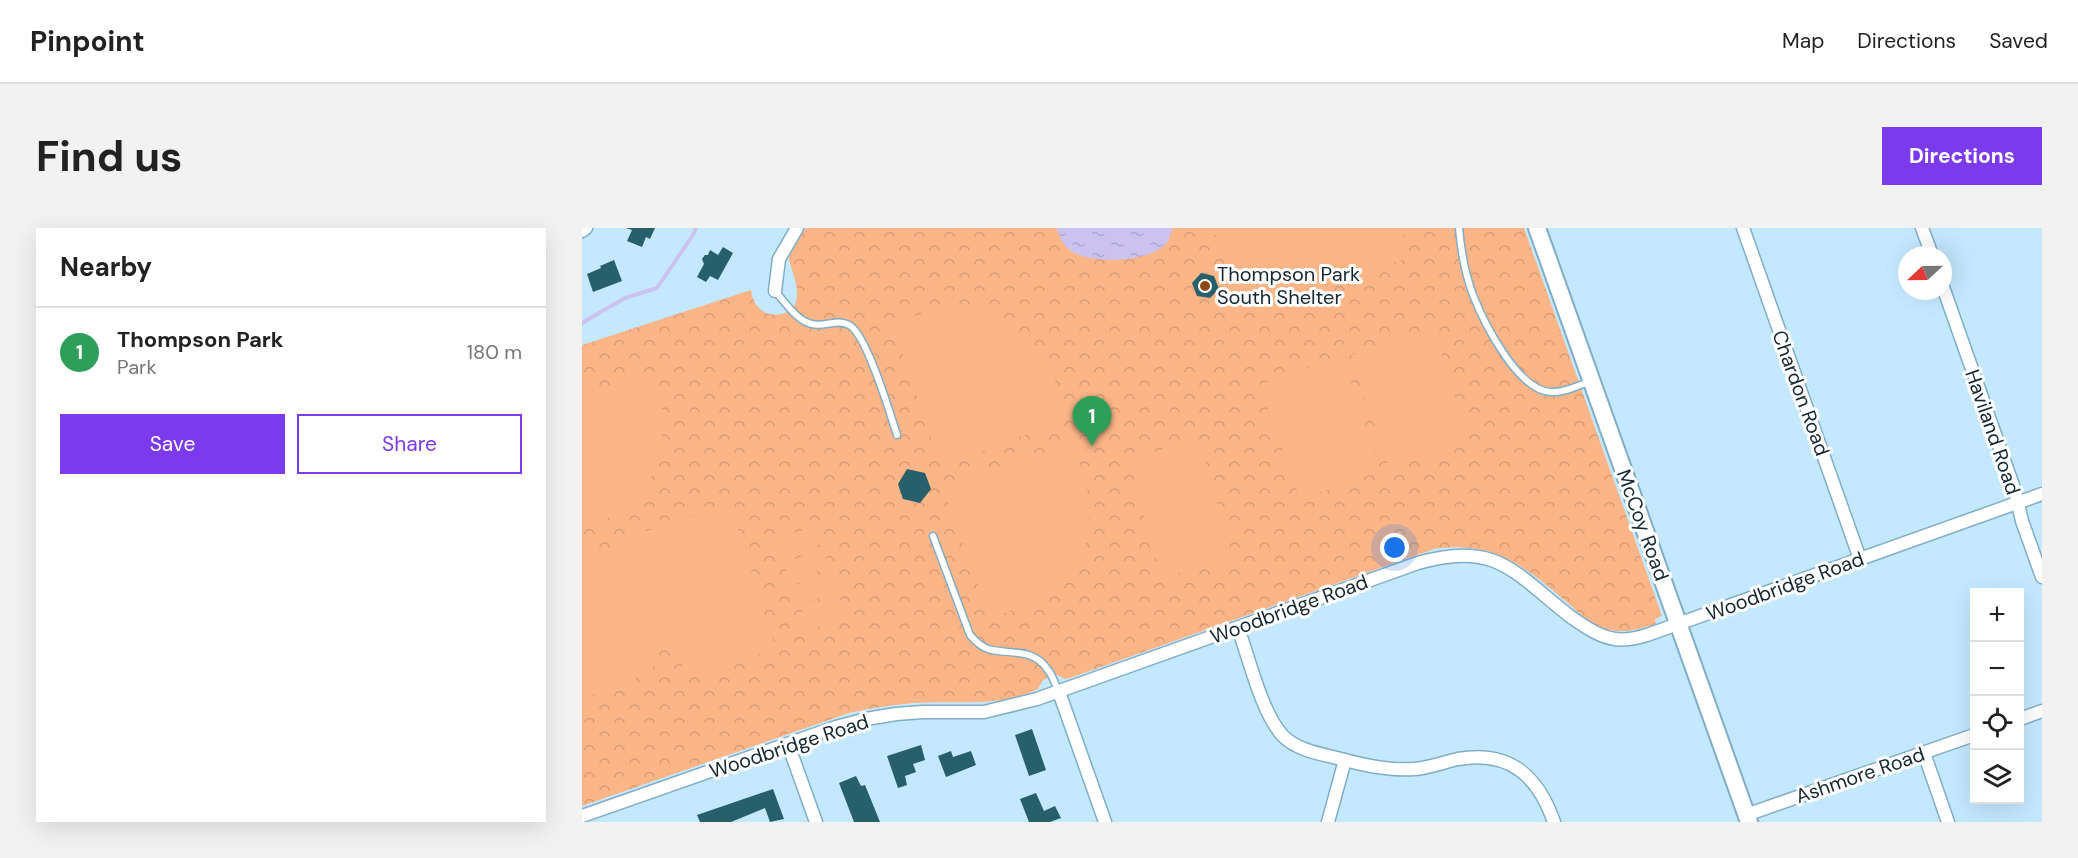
<!DOCTYPE html>
<html lang="en">
<head>
<meta charset="utf-8">
<style>
	body { margin:0; font-family:"DM Sans",sans-serif; background:#f2f2f2; color:#222 }
	.controls { position:absolute; right:18px; bottom:18px; display:grid; overflow:hidden; border-radius:0px; box-shadow:0 6px 24px #0002 }
	.controls button { width:54px; height:54px; display:grid; place-items:center; padding:0; border:0; border-bottom:2px solid #e0e0e0; background:#fff; color:#222; font:30px sans-serif }
	.compass { position:absolute; left:1316px; top:18px; width:54px; height:54px; border-radius:50%; background:#fff; box-shadow:0 6px 24px #0002; rotate:248deg }
	.you { position:absolute; left:813px; top:320px; width:21px; height:21px; margin:-15px; border:4px solid #fff; border-radius:50%; background:#1a73e8; box-shadow:0 0 0 9px #1a73e833 }
	.badge { display:grid; place-items:center; width:39px; height:39px; border-radius:50%; background:#7c3aed; color:#fff; font-size:20px; font-weight:700 }
	.pin { position:absolute; translate:-50% -50px; filter:drop-shadow(0 2px 3px #0008) }
	.pin::after { content:''; position:absolute; top:32px; width:21px; height:18px; background:inherit; clip-path:polygon(0 0,100% 0,50% 100%) }
	.list { margin:0; padding:0; list-style:none }
	h2 { display:flex; justify-content:space-between; align-items:center; height:78px; margin:0; padding:0 24px; font-size:26px }
	h2 small { font-size:20px; font-weight:400; color:#767676 }
	.list li { display:grid; grid-template-columns:39px 1fr auto; gap:18px; align-items:center; box-sizing:border-box; height:90px; padding:0 24px; border-top:2px solid #e0e0e0 }
	.list b { display:block; font-size:22px; white-space:nowrap }
	.list p { margin:0; font-size:20px; white-space:nowrap; color:#767676 }
	.list em { font-size:20px; font-style:normal; color:#767676 }
	.actions { display:flex; gap:12px; padding:18px 24px }
	.actions a { flex:1; padding:14px 0; border:2px solid #7c3aed; border-radius:0px; text-align:center; font-size:21px; color:#7c3aed }
	.actions .main { background:#7c3aed; color:#fff }
	.icon { flex:none; width:33px; height:33px; fill:none; stroke:currentColor; stroke-width:2; stroke-linecap:round; stroke-linejoin:round }
	.map { position:relative; flex:none; width:1460px; height:594px; overflow:hidden; border-radius:0px }
	header { display:flex; align-items:center; gap:36px; box-sizing:border-box; height:84px; padding:0 30px; background:#fff; border-bottom:2px solid #e0e0e0 }
	header strong { font-size:28px }
	nav { display:flex; gap:33px; margin-inline-start:auto; font-size:21px }
	.intro { display:flex; align-items:center; justify-content:space-between; box-sizing:border-box; height:144px; padding:0 36px }
	h1 { margin:0; font-size:42px }
	.button { padding:15px 27px; border-radius:0px; background:#7c3aed; color:#fff; font-size:21px; font-weight:700 }
	main { display:flex; gap:36px; padding:0 36px }
	aside { flex:1; background:#fff; border-radius:0px; box-shadow:0 6px 24px #0002 }
	.map>svg:first-child { display:block }
	.park { fill:url(#park-crowns) }
	.pitch { fill:#fbb587 }
	.water { fill:url(#water-ripples) }
	.lines { fill:none; stroke-linecap:round; stroke-linejoin:round }
	.stream { stroke:#cbc2f0; stroke-width:4 }
	.building { fill:#275f6b }
	.lane-casing { stroke:#80adc7; stroke-width:9 }
	.street-casing { stroke:#80adc7; stroke-width:15 }
	.secondary-casing { stroke:#80adc7; stroke-width:20 }
	.lane { stroke:#fff; stroke-width:6 }
	.street { stroke:#fff; stroke-width:12 }
	.secondary { stroke:#fff; stroke-width:16 }
	.poi-dot { fill:#8c4b18; stroke:#fff; stroke-width:2 }
	.labels { text-anchor:middle; dominant-baseline:central; stroke-width:6; stroke-linejoin:round; paint-order:stroke }
	.poi-label { font-size:20px; fill:#152731; stroke:#fff; text-anchor:start }
	.street-label { font-size:20px; fill:#152731; stroke:#fff }
</style>
</head>
<body>
<header>
<strong>Pinpoint</strong>
<nav><a>Map</a><a>Directions</a><a>Saved</a></nav>
</header>
<div class="intro"><h1>Find us</h1><a class="button">Directions</a></div>
<main>
<aside>
<h2>Nearby<small></small></h2>
<ul class="list">
<li><span class="badge" style="background:#2e9e5b">1</span><div><b>Thompson Park</b><p>Park</p></div><em>180 m</em></li>
</ul>
<div class="actions"><a class="main">Save</a><a>Share</a></div>
</aside>
<div class="map">
<svg width="1460" height="594" viewBox="0 0 1460 594">
	<defs>
		<pattern id="park-crowns" width="20" height="18" patternUnits="userSpaceOnUse" patternTransform="scale(1.5)"><rect width="20" height="18" fill="#fbb587"/><path d="M2 6a3 3 0 1 1 6 0M12 15a3 3 0 1 1 6 0" fill="none" stroke="#d69c75"/></pattern>
		<pattern id="water-ripples" width="26" height="14" patternUnits="userSpaceOnUse" patternTransform="scale(1.5)"><rect width="26" height="14" fill="#cbc2f0"/><path d="M2 4q2-2 4 0t4 0M15 11q2-2 4 0t4 0" fill="none" stroke="#ada7ce"/></pattern>
	</defs>
	<rect width="100%" height="100%" fill="#c4e9ff"/>
	<path class="park" d="M224,0H942L1080,388L1073,391L1074,396C1058,401 1042,406 1024,401C1010,398 998,386 987,376C943,339 913,312 852,321L488,450L483,451L475,447L461,452L456,461C416,480 374,472 332,475C310,477 289,480 267,485L0,578V117L169,62C173,96 214,92 215,68C216,54 208,40 206,26Z"/>
	<g class="pitch">
		<polygon points="631,0 819,0 829,29 659,86"/>
		<polygon points="356,81 398,84 441,108 473,152 485,191 359,240 310,95"/>
		<polygon points="850,100 888,213 807,241 769,127"/>
		<polygon points="759,128 799,243 718,271 677,157"/>
		<polygon points="74,148 82,190 77,232 58,273 22,292 0,295 0,162"/>
		<polygon points="617,211 650,330 579,350 547,231"/>
		<polygon points="492,216 505,258 508,307 491,343 458,372 408,391 360,257"/>
		<polygon points="148,276 194,421 104,449 88,401 72,438 40,460 0,470 0,329 60,312 58,305"/>
		<polygon points="232,298 239,316 199,330 193,312"/>
		<polygon points="241,321 247,339 208,353 201,335"/>
		<polygon points="249,344 256,363 216,377 210,358"/>
		<polygon points="258,370 264,388 225,403 218,384"/>
	</g>
	<path class="water" d="M474,0H591C589,4 588,10 586,13C571,35 510,37 489,23C481,17 478,9 474,0Z"/>
	<g class="lines">
		<polyline class="stream" points="0,95 43,70 75,60 111,7 114,0"/>
	</g>
	<g class="building">
		<polygon points="44,0 73,0 68,11 64,9 60,19 45,13 50,2"/>
		<polygon points="141,19 151,25 136,52 128,48 124,54 115,49 122,36 120,31 123,27 126,27 128,22 136,27"/>
		<polygon points="32,32 40,53 11,64 5,46 19,40 18,38"/>
		<polygon points="619,45 632,48 637,61 628,70 615,68 610,55"/>
		<polygon points="325,241 343,245 349,261 338,275 321,271 316,256"/>
		<polygon points="450,501 464,542 447,548 433,507"/>
		<polygon points="339,517 343,532 331,536 334,544 323,548 325,557 316,560 305,528"/>
		<polygon points="369,523 371,529 389,523 394,537 364,549 356,528"/>
		<polygon points="274,548 279,558 283,557 298,594 272,594 257,555"/>
		<polygon points="191,561 202,591 188,594 183,580 149,594 118,594 115,587"/>
		<polygon points="454,565 462,583 473,578 479,590 468,594 447,594 438,571"/>
	</g>
	<g class="lines">
		<g class="lane-casing">
			<g id="lane">
				<path d="M877,0C879,23 883,46 891,67C902,95 936,163 969,164C983,165 997,157 1009,153"/>
				<path d="M193,63C208,80 219,101 244,96C252,95 259,93 267,97C284,105 308,185 315,207"/>
				<path d="M351,308L388,407C393,413 398,418 406,421C427,427 451,419 466,442C471,448 473,456 476,463"/>
			</g>
		</g>
		<g class="street-casing">
			<g id="street">
				<polyline points="1161,0 1278,331"/>
				<polyline points="1340,0 1350,27"/>
				<polyline points="0,3 4,0"/>
				<polyline points="1361,59 1433,263 1440,293 1460,349"/>
				<polyline points="193,63 197,31 215,0"/>
				<path d="M656,400C667,430 680,486 701,508C714,521 734,525 751,529C777,536 805,543 832,541C847,540 862,534 876,531C928,522 956,548 972,594"/>
				<polyline points="477,464 523,594"/>
				<polyline points="1438,491 1460,483"/>
				<polyline points="206,516 234,594"/>
				<polyline points="1342,525 1366,594"/>
				<polyline points="1164,587 1392,507"/>
				<path d="M0,588L254,499L284,491L314,486L341,484H402L455,471L836,335C915,312 932,345 989,389C1002,398 1017,409 1033,411C1044,413 1055,410 1065,407L1460,266"/>
				<polyline points="746,594 763,532"/>
			</g>
		</g>
		<g class="secondary-casing">
			<polyline id="secondary" points="955,0 1167,594"/>
		</g>
		<use href="#lane" class="lane"/>
		<use href="#street" class="street"/>
		<use href="#secondary" class="secondary"/>
	</g>
	<circle class="poi-dot" cx="623" cy="58" r="6"/>
	<g class="labels">
		<g class="poi-label">
			<text x="635" y="46">Thompson Park<tspan x="635" dy="23">South Shelter</tspan></text>
		</g>
		<g class="street-label">
			<text transform="translate(1219 165) rotate(70)">Chardon Road</text>
			<text transform="translate(1411 204) rotate(71)">Haviland Road</text>
			<text transform="translate(1061 297) rotate(70)">McCoy Road</text>
			<text transform="translate(1203 358) rotate(-20)">Woodbridge Road</text>
			<text transform="translate(707 381) rotate(-20)">Woodbridge Road</text>
			<text transform="translate(207 518) rotate(-18)">Woodbridge Road</text>
			<text transform="translate(1278 547) rotate(-19)">Ashmore Road</text>
		</g>
	</g>
</svg>
<div class="controls">
<button>+</button>
<button>−</button>
<button><svg class="icon" aria-label="locate" viewBox="0 0 24 24"><circle cx="12" cy="12" r="6"/><path d="M12 2v4M12 18v4M2 12h4M18 12h4"/></svg></button>
<button><svg class="icon" aria-label="layers" viewBox="0 0 24 24"><path d="M12 4l9 5-9 5-9-5zM3 14l9 5 9-5"/></svg></button>
</div>
<svg class="compass" viewBox="-18 -18 36 36"><path d="M0-13l5 13h-10z" fill="#e53935"/><path d="M0 13l5-13h-10z" fill="#767676"/></svg>
<div class="you"></div>
<div class="pin badge" style="left:510px;top:218px;background:#2e9e5b">1</div>
</div>
</main>
</body>
</html>
